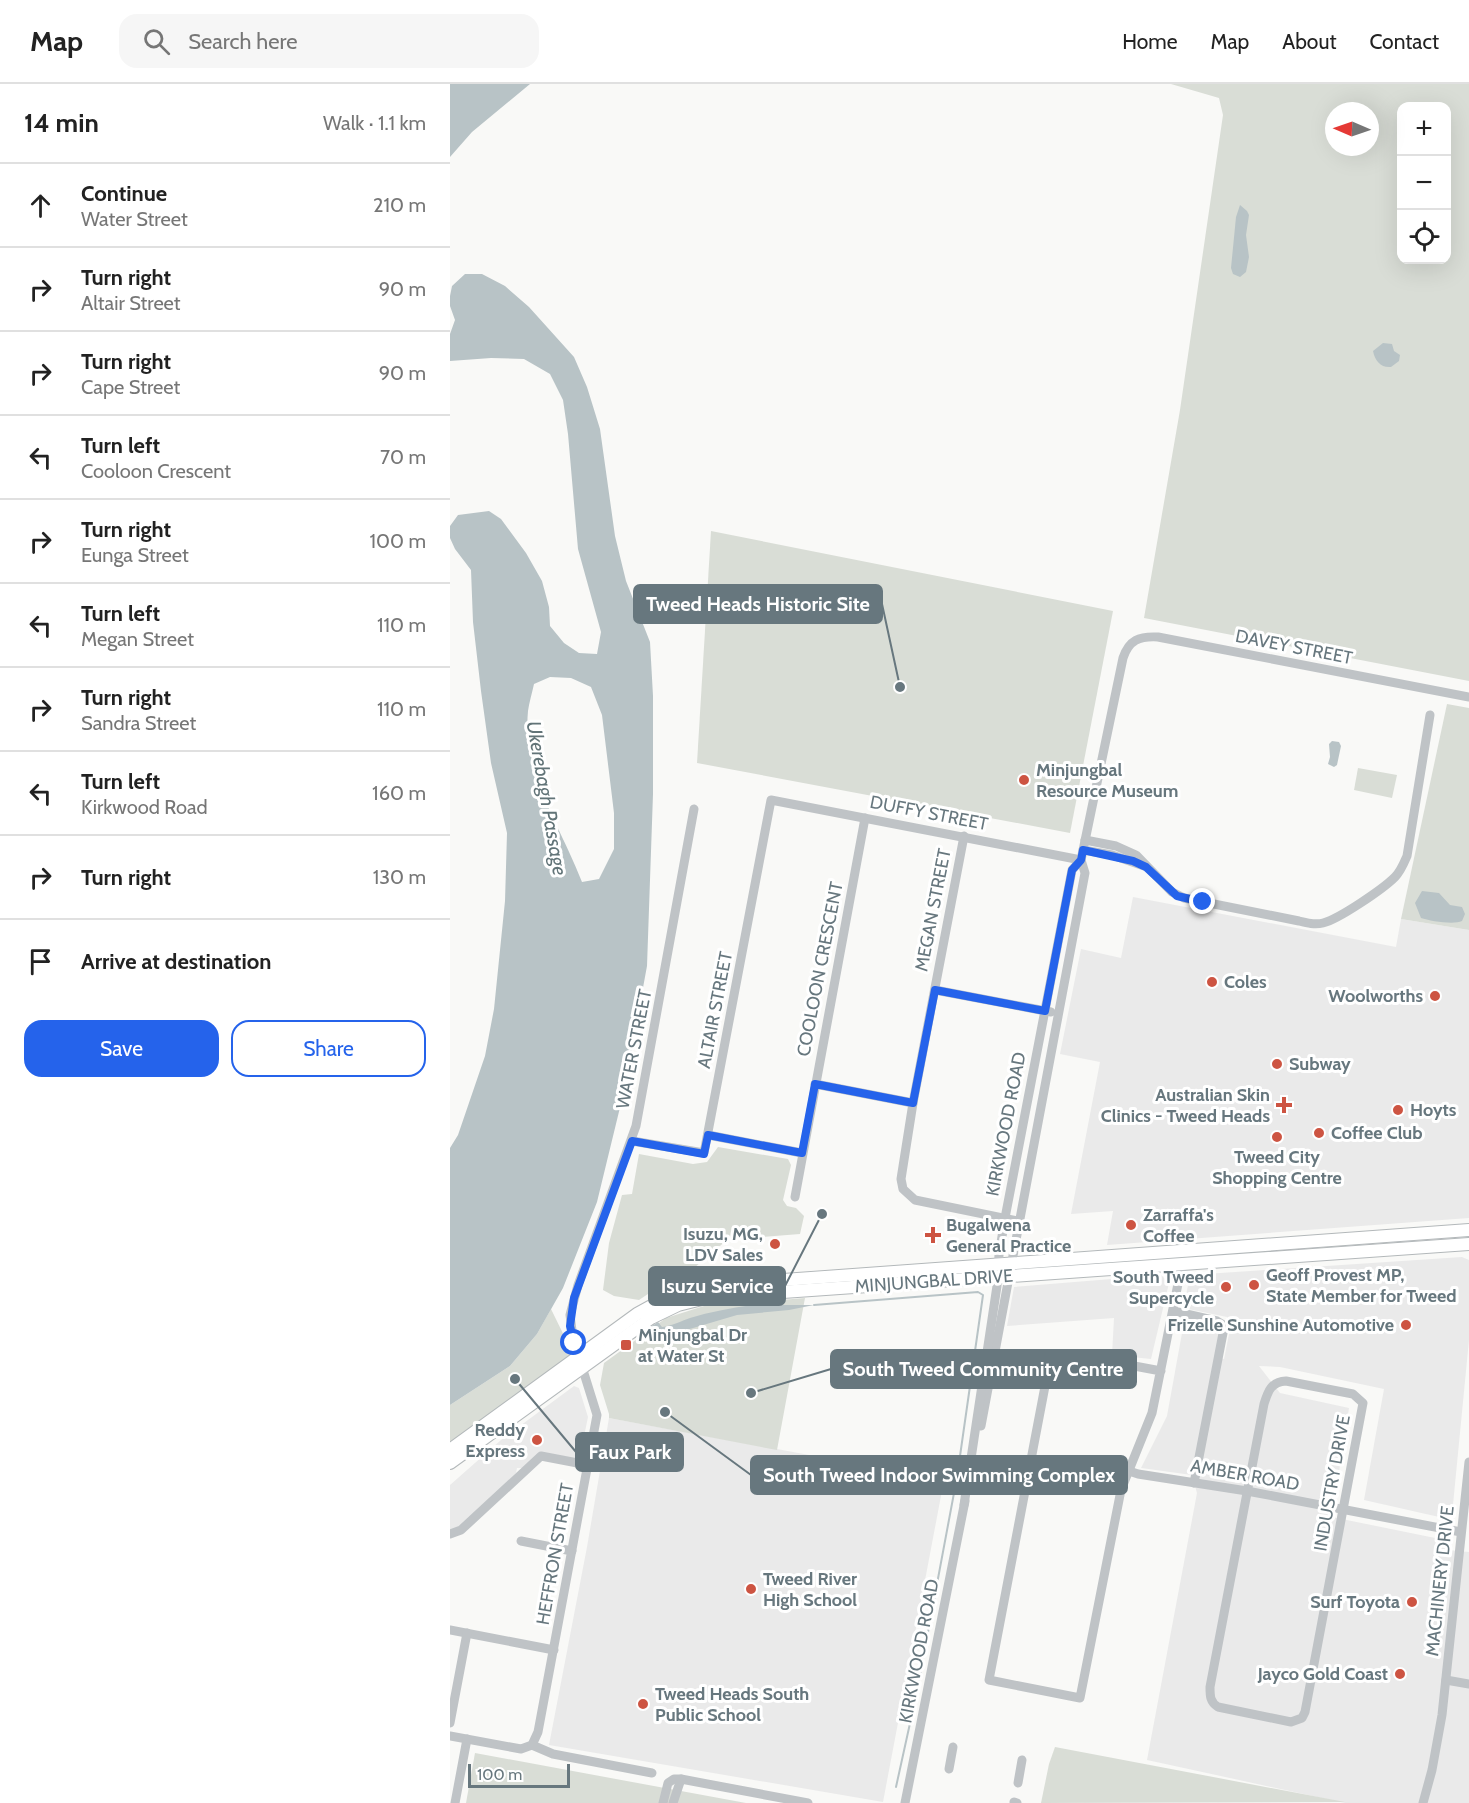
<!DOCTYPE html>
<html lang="en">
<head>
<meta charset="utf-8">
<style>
	body { margin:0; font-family:Cabin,sans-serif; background:#f6f6f6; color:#222 }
	.controls { position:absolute; right:18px; top:18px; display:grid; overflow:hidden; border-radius:12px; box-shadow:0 6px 24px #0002 }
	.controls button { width:54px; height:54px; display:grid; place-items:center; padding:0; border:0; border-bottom:2px solid #e0e0e0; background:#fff; color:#222; font:30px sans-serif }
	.compass { position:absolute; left:875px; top:18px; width:54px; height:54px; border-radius:50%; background:#fff; box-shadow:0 6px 24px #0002; rotate:272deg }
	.scale { position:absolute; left:18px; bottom:15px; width:102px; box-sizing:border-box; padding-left:6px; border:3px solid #67777e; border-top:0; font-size:16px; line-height:21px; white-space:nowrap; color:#67777e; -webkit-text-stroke:4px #fff; paint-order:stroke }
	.stop { position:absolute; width:18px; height:18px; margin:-14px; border:4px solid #2563eb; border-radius:50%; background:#fff }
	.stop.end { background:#2563eb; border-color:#fff; box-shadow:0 2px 6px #0008 }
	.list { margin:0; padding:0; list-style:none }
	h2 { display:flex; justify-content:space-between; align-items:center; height:78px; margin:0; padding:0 24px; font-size:26px }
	h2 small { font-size:20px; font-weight:400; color:#767676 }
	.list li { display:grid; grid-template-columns:39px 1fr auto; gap:18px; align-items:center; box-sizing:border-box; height:84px; padding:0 24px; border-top:2px solid #e0e0e0 }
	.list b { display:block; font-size:22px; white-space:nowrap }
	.list p { margin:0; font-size:20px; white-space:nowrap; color:#767676 }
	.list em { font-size:20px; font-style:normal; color:#767676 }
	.actions { display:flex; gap:12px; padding:18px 24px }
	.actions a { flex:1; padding:14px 0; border:2px solid #2563eb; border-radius:18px; text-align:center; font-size:21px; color:#2563eb }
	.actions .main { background:#2563eb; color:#fff }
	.icon { flex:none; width:33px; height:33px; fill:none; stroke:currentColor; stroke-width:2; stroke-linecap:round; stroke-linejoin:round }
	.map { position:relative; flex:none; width:1019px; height:1719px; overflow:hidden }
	header { display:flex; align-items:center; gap:36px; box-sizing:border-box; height:84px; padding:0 30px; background:#fff; border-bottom:2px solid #e0e0e0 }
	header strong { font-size:28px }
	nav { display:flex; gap:33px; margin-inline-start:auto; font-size:21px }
	.search { width:420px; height:54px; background:#f6f6f6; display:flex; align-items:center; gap:15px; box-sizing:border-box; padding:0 21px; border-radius:18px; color:#767676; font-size:22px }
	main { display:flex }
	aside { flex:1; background:#fff }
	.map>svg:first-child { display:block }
	.built { fill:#eaeaea }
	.green { fill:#d9ddd6; fill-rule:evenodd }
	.water { fill:#b8c3c6; fill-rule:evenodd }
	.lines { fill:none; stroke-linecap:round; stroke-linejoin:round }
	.stream { stroke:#b8c3c6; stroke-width:2 }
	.major-casing { stroke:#b3b8ba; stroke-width:14 }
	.minor { stroke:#bfc3c6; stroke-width:9 }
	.major { stroke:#fff; stroke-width:12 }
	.route { stroke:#2563eb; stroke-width:8 }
	.poi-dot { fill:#cd5442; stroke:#fff; stroke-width:2 }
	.labels { text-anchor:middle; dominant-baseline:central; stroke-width:6; stroke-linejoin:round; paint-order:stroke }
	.street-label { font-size:18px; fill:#67777e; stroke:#fff }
	.poi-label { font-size:18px; font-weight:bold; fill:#67777e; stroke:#fff; text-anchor:start }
	.water-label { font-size:20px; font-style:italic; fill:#627478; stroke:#fff }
	.leader { fill:none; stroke:#67777e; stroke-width:2 }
	.callout-dot { fill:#67777e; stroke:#fff; stroke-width:2 }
	.callout { fill:#67777e; stroke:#67777e; stroke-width:2 }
	.callout-label { font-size:20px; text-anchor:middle; font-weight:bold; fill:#fff }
</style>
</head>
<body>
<header>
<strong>Map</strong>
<div class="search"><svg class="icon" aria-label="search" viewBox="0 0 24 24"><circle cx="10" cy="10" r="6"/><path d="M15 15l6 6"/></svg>Search here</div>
<nav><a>Home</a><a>Map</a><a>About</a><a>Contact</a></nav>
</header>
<main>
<aside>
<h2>14 min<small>Walk · 1.1 km</small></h2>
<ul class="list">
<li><svg class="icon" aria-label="ahead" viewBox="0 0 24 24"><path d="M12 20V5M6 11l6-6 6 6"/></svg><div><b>Continue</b><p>Water Street</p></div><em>210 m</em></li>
<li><svg class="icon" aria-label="right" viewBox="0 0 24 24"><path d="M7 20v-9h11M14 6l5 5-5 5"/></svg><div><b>Turn right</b><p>Altair Street</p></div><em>90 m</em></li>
<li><svg class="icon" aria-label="right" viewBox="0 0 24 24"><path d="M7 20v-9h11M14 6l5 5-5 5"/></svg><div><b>Turn right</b><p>Cape Street</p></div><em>90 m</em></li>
<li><svg class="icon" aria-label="left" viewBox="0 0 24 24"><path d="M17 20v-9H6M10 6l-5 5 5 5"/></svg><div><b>Turn left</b><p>Cooloon Crescent</p></div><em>70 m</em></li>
<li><svg class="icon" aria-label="right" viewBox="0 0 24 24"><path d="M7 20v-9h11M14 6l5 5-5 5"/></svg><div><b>Turn right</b><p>Eunga Street</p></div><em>100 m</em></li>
<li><svg class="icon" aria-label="left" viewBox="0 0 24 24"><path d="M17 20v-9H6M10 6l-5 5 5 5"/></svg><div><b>Turn left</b><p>Megan Street</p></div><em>110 m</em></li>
<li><svg class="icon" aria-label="right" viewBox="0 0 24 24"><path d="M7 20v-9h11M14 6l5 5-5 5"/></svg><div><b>Turn right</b><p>Sandra Street</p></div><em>110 m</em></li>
<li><svg class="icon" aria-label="left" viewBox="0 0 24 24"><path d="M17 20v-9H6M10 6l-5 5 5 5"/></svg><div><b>Turn left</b><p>Kirkwood Road</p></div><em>160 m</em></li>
<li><svg class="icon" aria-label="right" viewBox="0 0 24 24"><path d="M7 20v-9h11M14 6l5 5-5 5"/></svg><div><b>Turn right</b></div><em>130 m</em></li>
<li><svg class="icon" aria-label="arrive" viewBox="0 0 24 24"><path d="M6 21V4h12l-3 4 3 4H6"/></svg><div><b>Arrive at destination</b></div></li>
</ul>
<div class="actions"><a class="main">Save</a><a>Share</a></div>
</aside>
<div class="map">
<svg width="1019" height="1719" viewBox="0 0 1019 1719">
	<rect width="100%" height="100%" fill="#f9f9f7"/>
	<g class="built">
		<polygon points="683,813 946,863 951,835 1019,846 1019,1134 657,1161 663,1127 621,1130 650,978 610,970 631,865 671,874"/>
		<polygon points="1012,1173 1019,1176 1019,1256 1002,1431 998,1435 914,1416 934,1305 830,1283 809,1282 830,1309 899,1324 882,1433 995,1456 999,1466 1019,1468 1019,1719 895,1719 697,1676 747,1409 742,1391 691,1384 717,1332 734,1238 768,1244 769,1252 766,1273 774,1275 780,1245 777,1233 738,1225 734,1221 740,1191"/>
		<polygon points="711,1191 719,1199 701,1275 662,1271 664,1234 557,1242 564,1203"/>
		<polygon points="124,1302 129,1304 138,1333 129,1377 88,1370 72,1384 67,1384 66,1389 8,1445 0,1448 0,1401 51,1356"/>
		<polygon points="159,1334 494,1396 433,1718 99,1661 137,1463"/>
	</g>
	<g class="green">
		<path d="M721,0H1019V597L694,534L730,326L773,31L769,14ZM952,22H996V176H952ZM884,27H920V63H884Z"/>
		<polygon points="261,447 663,527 620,749 247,679"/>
		<polygon points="997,620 1019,624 1019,846 951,835"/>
		<polygon points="908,684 947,691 942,714 904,706"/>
		<polygon points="268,1063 338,1075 341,1081 333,1116 337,1122 346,1124 354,1132 350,1150 277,1156 244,1184 243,1188 248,1192 201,1208 189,1216 164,1212 153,1206 159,1159 172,1111 182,1110 189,1070 243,1080 257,1078"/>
		<polygon points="355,1214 327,1366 159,1334 159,1330 150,1301 154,1279 216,1234 254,1222"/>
		<polygon points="101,1225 124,1272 0,1360 0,1321 60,1282 87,1250"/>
		<polygon points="605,1663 895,1718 591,1719 599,1680"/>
		<polygon points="25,1669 296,1719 16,1719"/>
	</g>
	<g class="water">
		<polygon points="0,0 80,0 22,48 0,73"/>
		<polygon points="790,121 797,127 799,131 796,151 799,173 796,188 790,193 783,190 781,184 786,133"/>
		<path d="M15,190H32L55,202L79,223L124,273L137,303L150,345L165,452L176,497L200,558L203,612V710L197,882L174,1007L147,1118L113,1204L87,1250L60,1282L0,1321V1064L8,1051L35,972L44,925L55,817L57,749L41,679L31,607L23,538L21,486L5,465L0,454V442L8,431L39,427L51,435L76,469L92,497L99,523L100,542L114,559L129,569L147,570L151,548L128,465L118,350L113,316L100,290L74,275L41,274L0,277V250L5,236L0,222V212L2,202ZM100,593L121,594L141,603L152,631L164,729V765L149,795L132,798C111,743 72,688 78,627C79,619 82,609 84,600Z"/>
		<path d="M933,259L942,260L944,267L950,271L949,277L941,283C931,284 925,277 923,267Z"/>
		<polygon points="882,657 889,658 891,662 887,681 884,683 878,680 880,673 879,660"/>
		<path d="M972,807L989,809L1000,821L1012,823L1015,830L1012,837C1004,841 980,837 971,834L965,819Z"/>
		<path d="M302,1221H364L339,1226L287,1231L216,1252L207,1253L196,1246L208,1238L212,1243C222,1242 231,1237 240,1234C260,1228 280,1224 302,1221Z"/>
	</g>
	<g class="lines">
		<polyline class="stream" points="364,1221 528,1208 533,1211 507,1393 466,1612 446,1703"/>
		<g class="major-casing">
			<g id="major">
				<polyline points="0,1366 187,1230 207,1219 230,1209 279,1200 1019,1146"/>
				<polyline points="0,1379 201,1234 228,1221 260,1213 1019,1160"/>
			</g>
		</g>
		<g class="minor">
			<polyline points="514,752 463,1019 451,1095 453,1105 465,1116 568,1137"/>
			<path d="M635,756L666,762L686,771L722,808L734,814L849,837C857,839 865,841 873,839C889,835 933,805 945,793C951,787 954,779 957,772L980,631"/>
			<polyline points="633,766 662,771 694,782"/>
			<polyline points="485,906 601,928"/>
			<polyline points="365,1000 463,1019"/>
			<polyline points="258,1051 352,1069"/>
			<polyline points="182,1057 254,1069 321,716 631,776"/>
			<polyline points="345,1113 415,734"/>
			<polyline points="723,1227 767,1237 772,1240 774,1244 744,1399"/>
			<polyline points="711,1287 679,1281 611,1284 602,1287 596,1297 539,1596 630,1614 671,1406 702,1329 732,1180"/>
			<path d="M836,1297L903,1310L913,1319L855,1628L852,1634L841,1638L768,1623C760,1618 760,1612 760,1603L814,1320C818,1307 821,1298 836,1297Z"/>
			<polyline points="531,1342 635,789 631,776"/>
			<polyline points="679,1387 688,1390 797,1407 1011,1448"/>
			<path d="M514,1421L547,1202L549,1171L555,1134L622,786L631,776L673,574C679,556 689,552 708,553L1019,613"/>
			<polyline points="0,1450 11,1446 91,1372 138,1381"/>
			<polyline points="71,1457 122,1467"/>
			<polyline points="0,1546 104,1566"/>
			<polyline points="996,1596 1019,1600"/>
			<polyline points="0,1639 17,1549"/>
			<polyline points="0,1652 71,1665 82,1661 88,1648 147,1331 123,1254 120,1231 128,1201 186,1042 244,725"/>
			<polyline points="82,1661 103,1670 202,1689"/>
			<polyline points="499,1685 503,1663"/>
			<polyline points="568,1699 572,1676"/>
			<polyline points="564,1718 567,1719"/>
			<polyline points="5,1719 17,1655"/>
			<polyline points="213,1719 218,1699 224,1695 231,1695 358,1719"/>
			<polyline points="223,1719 231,1695"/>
			<polyline points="455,1719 515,1417"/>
			<polyline points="973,1719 982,1686 992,1631 1019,1378"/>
		</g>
		<use href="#major" class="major"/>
	</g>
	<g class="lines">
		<polyline class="route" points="124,1259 120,1242 124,1214 182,1057 254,1070 258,1051 352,1069 365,1000 463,1019 485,906 595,927 622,786 631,776 633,766 683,777 696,783 727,812 753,818"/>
	</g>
	<g class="poi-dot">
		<circle cx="574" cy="696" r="6"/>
		<circle cx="762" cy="898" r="6"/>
		<circle cx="985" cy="912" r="6"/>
		<circle cx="827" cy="980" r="6"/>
		<path d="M831 1012h6v6h6v6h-6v6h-6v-6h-6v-6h6z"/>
		<circle cx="948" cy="1026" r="6"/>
		<circle cx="869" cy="1049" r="6"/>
		<circle cx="827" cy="1053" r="6"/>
		<circle cx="681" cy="1141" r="6"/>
		<path d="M480 1142h6v6h6v6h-6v6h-6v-6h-6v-6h6z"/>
		<circle cx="325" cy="1160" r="6"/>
		<circle cx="804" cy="1201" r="6"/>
		<circle cx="776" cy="1203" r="6"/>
		<circle cx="956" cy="1241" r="6"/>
		<rect x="170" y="1255" width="12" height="12" rx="3"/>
		<circle cx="87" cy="1356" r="6"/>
		<circle cx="301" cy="1505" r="6"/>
		<circle cx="962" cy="1518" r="6"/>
		<circle cx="950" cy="1590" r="6"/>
		<circle cx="193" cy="1620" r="6"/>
	</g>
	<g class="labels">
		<g class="street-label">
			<text transform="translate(844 563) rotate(11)">DAVEY STREET</text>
			<text transform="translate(479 729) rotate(11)">DUFFY STREET</text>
			<text transform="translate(483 826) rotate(-79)">MEGAN STREET</text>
			<text transform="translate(370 885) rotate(-79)">COOLOON CRESCENT</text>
			<text transform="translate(265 926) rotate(-79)">ALTAIR STREET</text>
			<text transform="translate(184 965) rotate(-79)">WATER STREET</text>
			<text transform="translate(556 1040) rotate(-79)">KIRKWOOD ROAD</text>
			<text transform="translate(484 1197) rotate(-4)">MINJUNGBAL DRIVE</text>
			<text transform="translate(795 1391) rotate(10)">AMBER ROAD</text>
			<text transform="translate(882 1399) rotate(-80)">INDUSTRY DRIVE</text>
			<text transform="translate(105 1470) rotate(-80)">HEFFRON STREET</text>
			<text transform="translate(990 1497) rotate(-84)">MACHINERY DRIVE</text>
			<text transform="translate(469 1567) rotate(-79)">KIRKWOOD ROAD</text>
		</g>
		<g class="poi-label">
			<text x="586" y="686">Minjungbal<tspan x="586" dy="21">Resource Museum</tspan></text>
			<text x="774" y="898">Coles</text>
			<text x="973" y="912" text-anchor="end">Woolworths</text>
			<text x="839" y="980">Subway</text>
			<text x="820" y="1011" text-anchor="end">Australian Skin<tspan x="820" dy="21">Clinics - Tweed Heads</tspan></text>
			<text x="960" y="1026">Hoyts</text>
			<text x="881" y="1049">Coffee Club</text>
			<text x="827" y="1073" text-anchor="middle">Tweed City<tspan x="827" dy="21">Shopping Centre</tspan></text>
			<text x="693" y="1131">Zarraffa's<tspan x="693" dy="21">Coffee</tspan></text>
			<text x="496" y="1141">Bugalwena<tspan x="496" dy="21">General Practice</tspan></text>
			<text x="313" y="1150" text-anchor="end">Isuzu, MG,<tspan x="313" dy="21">LDV Sales</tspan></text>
			<text x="816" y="1191">Geoff Provest MP,<tspan x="816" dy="21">State Member for Tweed</tspan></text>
			<text x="764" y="1193" text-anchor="end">South Tweed<tspan x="764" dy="21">Supercycle</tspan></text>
			<text x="944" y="1241" text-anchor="end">Frizelle Sunshine Automotive</text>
			<text x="188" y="1251">Minjungbal Dr<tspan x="188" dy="21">at Water St</tspan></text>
			<text x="75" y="1346" text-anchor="end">Reddy<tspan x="75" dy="21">Express</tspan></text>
			<text x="313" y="1495">Tweed River<tspan x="313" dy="21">High School</tspan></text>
			<text x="950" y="1518" text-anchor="end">Surf Toyota</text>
			<text x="938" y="1590" text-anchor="end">Jayco Gold Coast</text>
			<text x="205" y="1610">Tweed Heads South<tspan x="205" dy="21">Public School</tspan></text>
		</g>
		<g class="water-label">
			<text transform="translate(97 714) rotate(80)">Ukerebagh Passage</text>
		</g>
	</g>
	<path class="leader" d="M450 603L432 520M372 1130L335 1202M301 1309L381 1285M65 1295L126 1368M215 1328L301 1391"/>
	<g class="callout-dot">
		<circle cx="450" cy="603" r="6"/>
		<circle cx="372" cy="1130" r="6"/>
		<circle cx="301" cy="1309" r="6"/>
		<circle cx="65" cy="1295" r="6"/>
		<circle cx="215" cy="1328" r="6"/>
	</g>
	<g class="callout">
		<rect x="184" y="501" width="248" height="38" rx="6"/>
		<rect x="199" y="1183" width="136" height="38" rx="6"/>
		<rect x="381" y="1266" width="305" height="38" rx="6"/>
		<rect x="126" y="1349" width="107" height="38" rx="6"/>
		<rect x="301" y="1372" width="376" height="38" rx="6"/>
	</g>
	<g class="callout-label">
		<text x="308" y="527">Tweed Heads Historic Site</text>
		<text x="267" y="1209">Isuzu Service</text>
		<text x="533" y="1292">South Tweed Community Centre</text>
		<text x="180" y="1375">Faux Park</text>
		<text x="489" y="1398">South Tweed Indoor Swimming Complex</text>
	</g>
</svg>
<div class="controls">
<button>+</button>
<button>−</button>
<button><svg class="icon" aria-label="locate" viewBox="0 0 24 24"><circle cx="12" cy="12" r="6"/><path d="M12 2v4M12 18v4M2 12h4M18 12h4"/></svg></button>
</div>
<svg class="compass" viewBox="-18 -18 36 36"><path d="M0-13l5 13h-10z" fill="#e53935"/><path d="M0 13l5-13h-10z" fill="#767676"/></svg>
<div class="scale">100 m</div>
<div class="stop" style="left:124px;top:1259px"></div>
<div class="stop end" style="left:753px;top:818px"></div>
</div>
</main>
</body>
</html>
